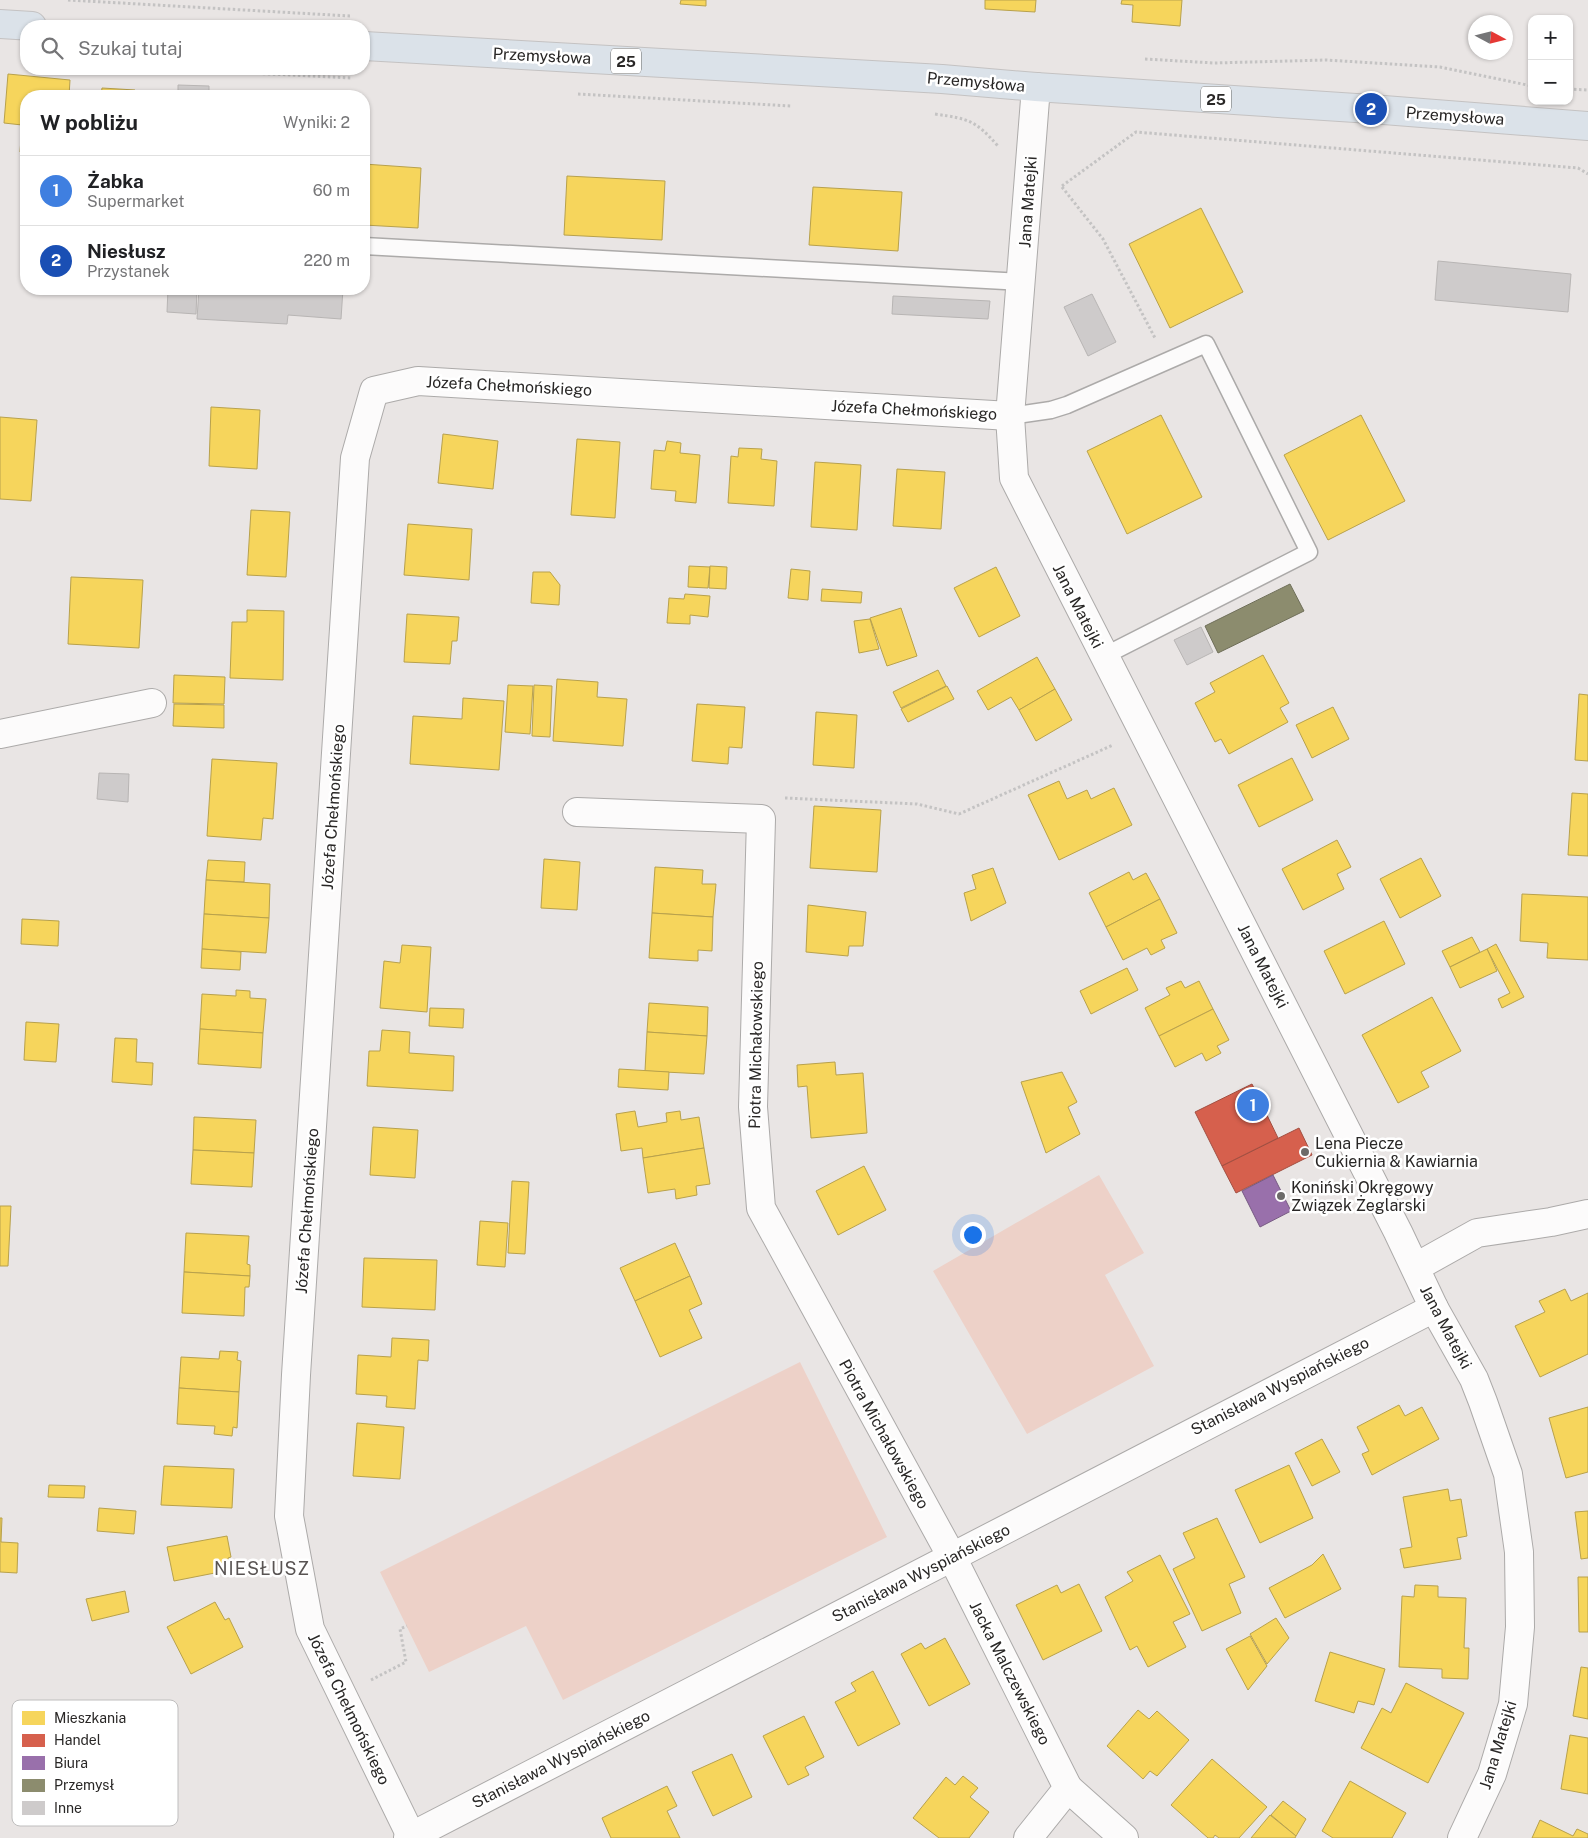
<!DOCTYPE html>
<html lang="pl">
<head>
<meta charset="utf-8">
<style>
	body { margin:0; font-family:"Public Sans",sans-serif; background:#f2f2f2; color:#202124 }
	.controls { position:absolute; right:15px; top:15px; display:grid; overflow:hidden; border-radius:10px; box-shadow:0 1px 4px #0004 }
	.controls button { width:45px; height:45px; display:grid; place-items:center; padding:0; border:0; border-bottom:1px solid #e0e0e0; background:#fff; color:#202124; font:25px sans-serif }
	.compass { position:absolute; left:1468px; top:15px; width:45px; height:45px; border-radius:50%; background:#fff; box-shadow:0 1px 4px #0004; rotate:97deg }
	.you { position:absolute; left:972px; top:1234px; width:18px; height:18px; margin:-12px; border:4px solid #fff; border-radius:50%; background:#1a73e8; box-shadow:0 0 0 8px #1a73e833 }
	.badge { display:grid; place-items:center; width:32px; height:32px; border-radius:50%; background:#6c6a68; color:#fff; font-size:16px; font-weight:700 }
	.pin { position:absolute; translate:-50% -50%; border:2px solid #fff; box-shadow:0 1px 5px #0006 }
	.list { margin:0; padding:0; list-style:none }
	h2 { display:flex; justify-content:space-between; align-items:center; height:65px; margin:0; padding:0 20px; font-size:21px }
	h2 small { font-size:16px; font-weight:400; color:#757577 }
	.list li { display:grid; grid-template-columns:32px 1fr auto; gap:15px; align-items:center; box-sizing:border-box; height:70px; padding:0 20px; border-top:1px solid #e0e0e0 }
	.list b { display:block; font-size:19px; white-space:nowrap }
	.list p { margin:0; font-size:16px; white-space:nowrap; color:#757577 }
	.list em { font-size:16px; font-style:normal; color:#757577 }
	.icon { flex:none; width:28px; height:28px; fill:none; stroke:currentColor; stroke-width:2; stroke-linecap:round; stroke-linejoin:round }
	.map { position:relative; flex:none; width:1588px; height:1838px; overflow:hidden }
	.search { position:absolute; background:#fff; box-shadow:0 1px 4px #0004; left:20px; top:20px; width:350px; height:55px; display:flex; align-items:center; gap:12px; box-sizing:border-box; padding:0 18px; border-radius:20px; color:#757577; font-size:19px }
	.panel { position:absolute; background:#fff; box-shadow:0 1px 4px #0004; left:20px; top:90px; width:350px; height:205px; border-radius:20px }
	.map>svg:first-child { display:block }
	.green { fill:#edd1c8 }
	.homes { fill:#f6d55c; stroke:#b8a14c }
	.shops { fill:#d6604d; stroke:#a24f41 }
	.offices { fill:#9970ab; stroke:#775a83 }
	.industry { fill:#8c8c6e; stroke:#6e6e58 }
	.building { fill:#cecbcb; stroke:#b8b5b4 }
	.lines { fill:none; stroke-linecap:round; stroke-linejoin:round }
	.service-casing { stroke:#acaaa9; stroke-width:19 }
	.minor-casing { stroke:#acaaa9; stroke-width:30 }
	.primary-casing { stroke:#c4c2c2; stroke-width:30 }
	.path { stroke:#c4c3c3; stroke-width:3; stroke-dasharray:2.5 2.5; stroke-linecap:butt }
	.service { stroke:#fcfbfb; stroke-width:16 }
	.minor { stroke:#fcfbfb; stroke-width:28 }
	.primary { stroke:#dbe2e9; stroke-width:28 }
	.poi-dot { fill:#6c6a68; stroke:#fff; stroke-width:2 }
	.labels { text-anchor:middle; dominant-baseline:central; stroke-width:5; stroke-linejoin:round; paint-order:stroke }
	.shield { fill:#fff; stroke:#696867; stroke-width:1 }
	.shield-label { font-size:15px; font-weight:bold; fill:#292726 }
	.street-label { font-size:16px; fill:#292726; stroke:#fff }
	.poi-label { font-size:16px; fill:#292726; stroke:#fff; text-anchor:start }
	.neighbourhood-label { font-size:18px; letter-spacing:1px; fill:#595453; stroke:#fff }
	.key { fill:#fff; stroke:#bfbebe; stroke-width:1 }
	.key-label { font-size:14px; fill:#292726 }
</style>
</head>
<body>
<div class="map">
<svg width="1588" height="1838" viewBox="0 0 1588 1838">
	<rect width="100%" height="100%" fill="#e9e5e4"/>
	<g class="green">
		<polygon points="1099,1175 1144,1253 1105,1275 1154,1366 1027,1434 933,1271"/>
		<polygon points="800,1362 887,1537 563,1700 526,1626 429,1672 380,1572"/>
	</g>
	<g class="homes">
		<polygon points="681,0 706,0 706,6 680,4"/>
		<polygon points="985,0 1036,0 1035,12 985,9"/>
		<polygon points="1122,0 1182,0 1180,26 1132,22 1133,5 1121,4"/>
		<polygon points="8,74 70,80 69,96 26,96 26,153 20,152 22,125 4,123"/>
		<polygon points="102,88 135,90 135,96 101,96"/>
		<polygon points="364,164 421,168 418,228 364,225"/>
		<polygon points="567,176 665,181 662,240 564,235"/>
		<polygon points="813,187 902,192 898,251 809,245"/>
		<polygon points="1201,208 1243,292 1170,328 1129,244"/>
		<polygon points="211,407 260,410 257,469 209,466"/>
		<polygon points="1161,415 1202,497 1127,534 1087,451"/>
		<polygon points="1361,415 1405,501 1328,540 1284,455"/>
		<polygon points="0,417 37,420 31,501 0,499"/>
		<polygon points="443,434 498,441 493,489 438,483"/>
		<polygon points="577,439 620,442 615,518 571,515"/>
		<polygon points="667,441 681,443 680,453 700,455 696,503 675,501 676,491 651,489 654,450 665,451"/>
		<polygon points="739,448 762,449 761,459 777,461 774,506 728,503 731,456 738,457"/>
		<polygon points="815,462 861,465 857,530 811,527"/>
		<polygon points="897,469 945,472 941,529 893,526"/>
		<polygon points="251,510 290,512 286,577 247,575"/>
		<polygon points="408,524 472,529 469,580 404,575"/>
		<polygon points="689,566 710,567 708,588 688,587"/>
		<polygon points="710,566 727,567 726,589 709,588"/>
		<polygon points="996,567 1020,616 979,637 954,588"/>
		<polygon points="791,569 810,571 808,600 788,598"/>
		<polygon points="533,572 550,572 560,585 559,605 531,603"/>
		<polygon points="71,577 143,580 139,648 68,644"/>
		<polygon points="822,589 862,592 861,603 821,601"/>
		<polygon points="685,594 710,596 708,617 690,615 690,624 667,623 669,598 684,599"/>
		<polygon points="901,608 917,656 887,666 870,618"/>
		<polygon points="247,610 284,611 283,680 230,678 232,622 247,622"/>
		<polygon points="407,614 459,617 457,641 452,641 450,664 404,662"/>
		<polygon points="870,619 879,649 859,653 854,621"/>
		<polygon points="1263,655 1289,703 1280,708 1288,722 1229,754 1221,739 1215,742 1195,703 1215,692 1210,683"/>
		<polygon points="1037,657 1055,689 1019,710 1011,697 988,710 977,691"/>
		<polygon points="938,670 946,686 901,708 893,692"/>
		<polygon points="174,675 225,677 224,704 173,703"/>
		<polygon points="557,679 598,682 597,697 627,699 623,746 553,741"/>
		<polygon points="508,685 533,686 530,734 505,732"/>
		<polygon points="534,685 552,686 550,737 532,736"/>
		<polygon points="947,686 954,699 908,722 901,709"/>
		<polygon points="1055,689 1072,720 1036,741 1019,710"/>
		<polygon points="1579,694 1588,695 1588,761 1575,760"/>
		<polygon points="463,698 504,701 499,770 410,764 413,716 462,719"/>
		<polygon points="174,704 224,705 224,728 173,726"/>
		<polygon points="697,704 745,707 742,748 729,747 728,764 692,761"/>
		<polygon points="1333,707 1349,739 1312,758 1296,725"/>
		<polygon points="816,712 857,715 854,768 813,765"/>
		<polygon points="1292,758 1313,800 1259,827 1238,785"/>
		<polygon points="212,759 277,763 273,819 263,818 261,840 207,836"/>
		<polygon points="1059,781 1067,799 1087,790 1091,799 1114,788 1132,825 1059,860 1028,795"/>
		<polygon points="1572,793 1588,794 1588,856 1568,855"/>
		<polygon points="814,806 881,810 877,872 810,868"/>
		<polygon points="1337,840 1351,867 1337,874 1344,889 1303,910 1282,869"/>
		<polygon points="1421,858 1441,896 1400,918 1380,879"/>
		<polygon points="544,859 580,862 577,910 541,908"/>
		<polygon points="208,860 245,862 244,882 206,880"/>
		<polygon points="655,867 703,870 702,884 716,884 713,917 652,913"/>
		<polygon points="993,868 1006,903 971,921 964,893 976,889 972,875"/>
		<polygon points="1129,872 1133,880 1146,873 1160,899 1106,927 1089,893"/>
		<polygon points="206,880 270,884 269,918 204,914"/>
		<polygon points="1522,894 1588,897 1588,960 1547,958 1548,943 1520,941"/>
		<polygon points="1160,899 1177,933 1161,940 1165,948 1151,955 1147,948 1123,960 1106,927"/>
		<polygon points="808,905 866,912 863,946 849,946 848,956 806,952"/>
		<polygon points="652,913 713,917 712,951 698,950 698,961 649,958"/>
		<polygon points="204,914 269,918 266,953 202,949"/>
		<polygon points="22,919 59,921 58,946 21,944"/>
		<polygon points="1384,921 1405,964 1345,994 1324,951"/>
		<polygon points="1472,937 1480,952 1450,967 1442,951"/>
		<polygon points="1496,944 1524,997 1502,1008 1498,999 1510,993 1487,949"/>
		<polygon points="402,945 431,947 427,1012 380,1008 384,961 400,963"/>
		<polygon points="202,949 241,952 240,970 201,968"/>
		<polygon points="1487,949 1497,971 1460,988 1450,967"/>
		<polygon points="1127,968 1138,990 1091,1014 1080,991"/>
		<polygon points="1181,981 1185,988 1199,981 1213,1009 1159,1036 1145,1008 1170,995 1166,988"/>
		<polygon points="236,990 250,991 250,998 266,999 263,1033 200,1029 202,994 236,996"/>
		<polygon points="1432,997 1461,1051 1421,1072 1429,1087 1398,1103 1362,1035"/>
		<polygon points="649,1003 708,1007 707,1036 647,1032"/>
		<polygon points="430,1008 464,1009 463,1028 429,1026"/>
		<polygon points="1213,1009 1229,1040 1217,1046 1221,1053 1206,1061 1202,1053 1175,1067 1159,1036"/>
		<polygon points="26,1022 59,1024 56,1062 24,1060"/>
		<polygon points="200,1029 263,1033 261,1068 198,1064"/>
		<polygon points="382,1030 410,1032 409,1053 454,1056 453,1091 367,1086 369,1051 380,1051"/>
		<polygon points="647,1032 707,1036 704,1074 645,1071"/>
		<polygon points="115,1038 137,1039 136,1062 153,1063 152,1085 112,1082"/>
		<polygon points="835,1062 836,1075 863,1073 867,1133 811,1138 807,1086 798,1087 797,1065"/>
		<polygon points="619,1069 669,1072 668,1090 618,1087"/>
		<polygon points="1062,1072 1077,1102 1068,1107 1080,1134 1046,1153 1021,1082"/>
		<polygon points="635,1111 638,1127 667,1122 666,1113 680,1111 681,1120 699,1117 704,1148 643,1158 642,1148 621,1151 616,1114"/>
		<polygon points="194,1117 256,1120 254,1153 193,1150"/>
		<polygon points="373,1127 418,1130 415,1178 370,1175"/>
		<polygon points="704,1148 710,1184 696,1186 697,1195 676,1199 675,1189 648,1193 643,1158"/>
		<polygon points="193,1150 254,1153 252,1187 191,1184"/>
		<polygon points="864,1166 886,1210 838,1235 816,1191"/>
		<polygon points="512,1181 529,1182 525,1254 508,1253"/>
		<polygon points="0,1206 11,1206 8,1266 0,1266"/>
		<polygon points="480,1221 508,1223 505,1267 477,1265"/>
		<polygon points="186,1233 249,1236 247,1264 250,1265 250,1276 184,1272"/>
		<polygon points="675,1243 690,1276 635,1301 620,1268"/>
		<polygon points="364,1258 437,1260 435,1310 362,1307"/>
		<polygon points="184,1272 250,1276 249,1287 245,1287 244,1316 182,1313"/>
		<polygon points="690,1276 702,1304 689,1310 702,1338 660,1357 635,1301"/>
		<polygon points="1565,1289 1571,1301 1588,1293 1588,1354 1540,1377 1515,1326 1545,1312 1539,1301"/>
		<polygon points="392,1338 429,1340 428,1361 418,1360 415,1409 386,1407 387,1396 356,1394 358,1355 391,1357"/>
		<polygon points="220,1351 238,1352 237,1360 241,1361 239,1392 179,1388 181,1357 219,1359"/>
		<polygon points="179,1388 239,1392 237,1428 233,1427 232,1436 214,1434 215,1426 177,1424"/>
		<polygon points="1399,1405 1405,1416 1422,1407 1439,1439 1372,1475 1362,1454 1369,1451 1357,1427"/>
		<polygon points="1588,1407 1588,1472 1566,1478 1549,1418"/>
		<polygon points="357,1423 404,1427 400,1479 353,1476"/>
		<polygon points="1322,1439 1340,1472 1312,1486 1295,1453"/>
		<polygon points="1289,1465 1313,1518 1260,1543 1235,1490"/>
		<polygon points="164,1466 234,1469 232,1508 161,1505"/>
		<polygon points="49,1485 85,1486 84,1498 48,1497"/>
		<polygon points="1448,1489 1450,1501 1461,1499 1467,1536 1457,1538 1461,1559 1404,1568 1400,1549 1412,1547 1403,1497"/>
		<polygon points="99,1508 136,1511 134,1534 97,1531"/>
		<polygon points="1588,1511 1588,1558 1581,1559 1575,1512"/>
		<polygon points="0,1518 2,1518 1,1542 18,1543 17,1573 0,1572"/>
		<polygon points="1217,1518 1245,1577 1229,1584 1241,1613 1202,1631 1173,1569 1195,1558 1183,1533"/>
		<polygon points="227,1536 231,1557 228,1558 230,1570 174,1581 167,1547"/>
		<polygon points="1323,1554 1341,1589 1285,1618 1269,1588 1312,1565"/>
		<polygon points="1160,1555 1190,1614 1173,1622 1186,1647 1148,1667 1137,1646 1130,1650 1105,1597 1133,1581 1127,1572"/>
		<polygon points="1578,1577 1588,1577 1588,1632 1579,1632"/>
		<polygon points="1079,1584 1102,1631 1043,1660 1016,1605 1057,1585 1061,1593"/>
		<polygon points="1415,1585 1438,1586 1438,1597 1466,1598 1464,1648 1469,1648 1468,1679 1442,1678 1442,1669 1399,1667 1402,1596 1414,1597"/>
		<polygon points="125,1591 129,1612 92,1621 86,1599"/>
		<polygon points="215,1602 225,1620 229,1618 243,1647 191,1674 167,1627"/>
		<polygon points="1276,1618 1289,1638 1267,1664 1250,1634"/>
		<polygon points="1250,1636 1267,1666 1248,1690 1226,1649"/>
		<polygon points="945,1638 970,1684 929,1706 901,1654 921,1643 925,1649"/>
		<polygon points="1330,1652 1385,1669 1374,1705 1358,1701 1354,1713 1315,1701"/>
		<polygon points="1581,1667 1588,1668 1588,1719 1573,1716"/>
		<polygon points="873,1671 900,1724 858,1746 835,1702 856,1691 851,1683"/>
		<polygon points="1406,1683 1464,1713 1428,1783 1361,1748 1382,1708 1391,1713"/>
		<polygon points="1138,1710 1149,1719 1157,1711 1189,1740 1157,1776 1150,1771 1143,1779 1107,1746"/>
		<polygon points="804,1716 824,1757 805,1767 809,1775 788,1785 763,1736"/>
		<polygon points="1570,1735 1588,1738 1588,1794 1561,1789"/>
		<polygon points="732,1754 752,1797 713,1816 692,1772"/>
		<polygon points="1212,1759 1267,1807 1239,1838 1219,1838 1215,1835 1213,1838 1208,1838 1171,1805"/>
		<polygon points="963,1776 978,1788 970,1797 989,1812 969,1838 939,1838 913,1818 946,1777 955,1785"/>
		<polygon points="1350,1781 1406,1813 1392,1838 1333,1838 1322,1831"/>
		<polygon points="667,1786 677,1806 667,1811 680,1838 611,1838 602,1818"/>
		<polygon points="1283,1801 1306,1819 1296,1836 1271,1815"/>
		<polygon points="1270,1815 1296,1836 1295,1838 1251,1838"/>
		<polygon points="1540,1820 1573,1836 1577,1829 1588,1834 1588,1838 1532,1838"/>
	</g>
	<g class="shops">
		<polygon points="1252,1084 1278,1138 1222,1166 1195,1112"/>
		<polygon points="1299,1128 1312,1155 1236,1193 1222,1166"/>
	</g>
	<polygon class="offices" points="1273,1175 1291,1211 1260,1227 1242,1191"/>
	<polygon class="industry" points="1290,584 1304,611 1218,653 1205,626"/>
	<g class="building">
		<polygon points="178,85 209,86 209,96 178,96"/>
		<polygon points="1438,261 1571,274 1568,312 1435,300"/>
		<polygon points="168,289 197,289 196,314 167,312"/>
		<polygon points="199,289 343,289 341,319 288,315 287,324 197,319"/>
		<polygon points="1092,294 1116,342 1088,356 1064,307"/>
		<polygon points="893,296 990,301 988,319 892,314"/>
		<polygon points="1201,627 1213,652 1187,665 1174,640"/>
		<polygon points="99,773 129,774 128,802 97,799"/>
	</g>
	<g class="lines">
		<g class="service-casing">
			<g id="service">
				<polyline points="364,246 1022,282"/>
				<polyline points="1010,416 1051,410 1067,405 1206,344 1309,552 1104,656"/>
			</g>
		</g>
		<g class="minor-casing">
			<g id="minor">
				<polyline points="1036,87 1010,416 1014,478 1398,1232 1434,1308 1474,1379 1483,1402 1508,1474 1519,1552 1520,1627 1513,1704 1492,1774 1462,1838"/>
				<polyline points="0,734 152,703"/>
				<polyline points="577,812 761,819 753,1107 761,1208 952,1557 1068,1788 1028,1838"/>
				<polyline points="1416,1267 1477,1233 1551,1222 1588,1214"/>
				<polyline points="1068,1788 1124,1838"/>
				<polyline points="408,1838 1434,1308"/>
				<polyline points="412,1838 310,1629 289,1516 296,1375 355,458 374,391 418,381 1010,416"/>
			</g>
		</g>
		<g class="primary-casing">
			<g id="primary">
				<polyline points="0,24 32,26"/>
				<polyline points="364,46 942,79 1036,87 1371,109 1588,126"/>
			</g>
		</g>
		<g class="path">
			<polyline points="68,0 350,16"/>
			<polyline points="1145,59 1214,63 1326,60 1440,67 1532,86"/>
			<polyline points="168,69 352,78"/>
			<polyline points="1569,89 1588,90"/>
			<polyline points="578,94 791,106"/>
			<path d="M935,114C969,119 975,120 998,146"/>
			<polyline points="1062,186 1136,132 1578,168 1588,174"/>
			<polyline points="1062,187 1103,239 1155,338"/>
			<polyline points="785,798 917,804 959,814 1113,745"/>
			<polyline points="371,1680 406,1662 400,1629 407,1626"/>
		</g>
		<use href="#service" class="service"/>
		<use href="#minor" class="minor"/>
		<use href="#primary" class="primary"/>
	</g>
	<g class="poi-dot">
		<circle cx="1305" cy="1152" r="5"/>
		<circle cx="1281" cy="1196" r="5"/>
	</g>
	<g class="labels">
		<g class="shield">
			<rect x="611" y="48.5" width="30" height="25" rx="4"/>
			<rect x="1201" y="86.5" width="30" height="25" rx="4"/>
		</g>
		<g class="shield-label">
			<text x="626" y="61">25</text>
			<text x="1216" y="99">25</text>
		</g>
		<g class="street-label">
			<text transform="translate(542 56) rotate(3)">Przemysłowa</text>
			<text transform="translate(976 82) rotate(5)">Przemysłowa</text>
			<text transform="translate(1455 116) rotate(4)">Przemysłowa</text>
			<text transform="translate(1028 202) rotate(-86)">Jana Matejki</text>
			<text transform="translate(509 386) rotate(3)">Józefa Chełmońskiego</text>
			<text transform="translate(914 410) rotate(3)">Józefa Chełmońskiego</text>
			<text transform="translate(1078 606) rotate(63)">Jana Matejki</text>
			<text transform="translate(333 807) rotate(-86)">Józefa Chełmońskiego</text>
			<text transform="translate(1263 966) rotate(63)">Jana Matejki</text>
			<text transform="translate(756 1045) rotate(-89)">Piotra Michałowskiego</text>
			<text transform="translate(307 1211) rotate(-86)">Józefa Chełmońskiego</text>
			<text transform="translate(1446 1327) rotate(62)">Jana Matejki</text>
			<text transform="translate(1280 1386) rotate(-27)">Stanisława Wyspiańskiego</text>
			<text transform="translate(884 1434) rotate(61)">Piotra Michałowskiego</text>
			<text transform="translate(921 1573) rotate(-27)">Stanisława Wyspiańskiego</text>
			<text transform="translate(1010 1673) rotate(63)">Jacka Malczewskiego</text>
			<text transform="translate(349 1709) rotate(64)">Józefa Chełmońskiego</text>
			<text transform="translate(1498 1745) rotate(-73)">Jana Matejki</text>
			<text transform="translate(561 1759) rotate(-27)">Stanisława Wyspiańskiego</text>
		</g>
		<g class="poi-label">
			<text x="1315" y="1143">Lena Piecze<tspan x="1315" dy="18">Cukiernia &amp; Kawiarnia</tspan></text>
			<text x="1291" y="1187">Koniński Okręgowy<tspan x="1291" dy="18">Związek Żeglarski</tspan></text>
		</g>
		<g class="neighbourhood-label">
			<text x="262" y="1568">NIESŁUSZ</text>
		</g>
	</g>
	<rect x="12" y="1700" width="166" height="126" rx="8" class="key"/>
	<rect x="22" y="1711" width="23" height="14" fill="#f6d55c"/>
	<rect x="22" y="1734" width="23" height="13" fill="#d6604d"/>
	<rect x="22" y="1756" width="23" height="14" fill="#9970ab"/>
	<rect x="22" y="1779" width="23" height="13" fill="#8c8c6e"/>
	<rect x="22" y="1801" width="23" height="14" fill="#cecbcb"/>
	<g class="key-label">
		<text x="54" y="1723">Mieszkania</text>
		<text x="54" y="1745">Handel</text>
		<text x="54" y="1768">Biura</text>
		<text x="54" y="1790">Przemysł</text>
		<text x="54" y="1813">Inne</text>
	</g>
</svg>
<div class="controls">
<button>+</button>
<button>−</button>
</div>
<svg class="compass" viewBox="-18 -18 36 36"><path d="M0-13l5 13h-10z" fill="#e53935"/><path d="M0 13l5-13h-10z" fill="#757577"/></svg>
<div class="you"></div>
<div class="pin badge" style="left:1253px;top:1105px;background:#3f7fe0">1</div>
<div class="pin badge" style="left:1371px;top:109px;background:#1a4fb4">2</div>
<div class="search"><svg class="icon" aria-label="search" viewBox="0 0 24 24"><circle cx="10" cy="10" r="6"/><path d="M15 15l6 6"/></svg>Szukaj tutaj</div>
<section class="panel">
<h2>W pobliżu<small>Wyniki: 2</small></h2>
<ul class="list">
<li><span class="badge" style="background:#3f7fe0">1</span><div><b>Żabka</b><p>Supermarket</p></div><em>60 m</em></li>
<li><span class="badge" style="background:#1a4fb4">2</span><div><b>Niesłusz</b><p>Przystanek</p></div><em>220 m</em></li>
</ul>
</section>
</div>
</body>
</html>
